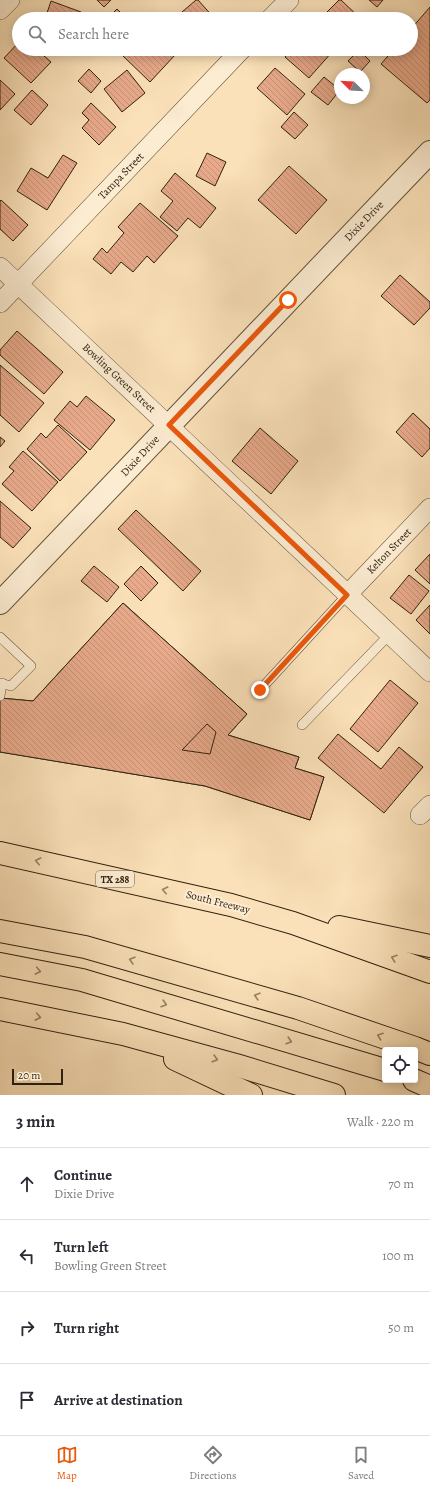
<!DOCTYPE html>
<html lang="en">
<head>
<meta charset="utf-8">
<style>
	body { margin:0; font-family:Alegreya,serif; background:#f2f2f3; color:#2b2b33 }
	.controls { position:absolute; right:12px; bottom:12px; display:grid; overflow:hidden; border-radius:4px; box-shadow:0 2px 10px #0003 }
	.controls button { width:36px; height:36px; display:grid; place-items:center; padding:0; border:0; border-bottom:1px solid #e1e1e2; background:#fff; color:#2b2b33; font:20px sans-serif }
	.compass { position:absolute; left:334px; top:68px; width:36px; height:36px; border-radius:50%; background:#fff; box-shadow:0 2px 10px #0003; rotate:294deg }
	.scale { position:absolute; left:12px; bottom:10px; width:51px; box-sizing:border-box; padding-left:4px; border:2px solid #302210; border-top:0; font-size:11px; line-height:14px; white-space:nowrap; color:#302210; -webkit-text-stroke:3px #fcecd2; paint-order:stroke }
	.stop { position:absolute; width:12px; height:12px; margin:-9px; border:3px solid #ea580c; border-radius:50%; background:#fff }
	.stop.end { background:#ea580c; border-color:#fff; box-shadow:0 1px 4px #0008 }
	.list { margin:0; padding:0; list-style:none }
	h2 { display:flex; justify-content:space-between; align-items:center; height:52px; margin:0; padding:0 16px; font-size:17px }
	h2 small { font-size:13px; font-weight:400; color:#7c7c81 }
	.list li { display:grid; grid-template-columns:26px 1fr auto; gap:12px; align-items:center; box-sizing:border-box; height:72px; padding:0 16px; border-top:1px solid #e1e1e2 }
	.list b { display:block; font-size:15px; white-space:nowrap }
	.list p { margin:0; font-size:13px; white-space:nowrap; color:#7c7c81 }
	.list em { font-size:13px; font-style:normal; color:#7c7c81 }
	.icon { flex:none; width:22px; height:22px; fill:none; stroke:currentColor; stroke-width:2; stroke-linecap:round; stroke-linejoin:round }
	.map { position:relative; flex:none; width:430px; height:1095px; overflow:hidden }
	.search { position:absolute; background:#fff; box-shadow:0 2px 10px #0003; left:12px; right:12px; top:12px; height:44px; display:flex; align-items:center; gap:10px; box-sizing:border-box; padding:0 14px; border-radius:22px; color:#7c7c81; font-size:15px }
	.sheet { height:340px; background:#fff }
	nav { display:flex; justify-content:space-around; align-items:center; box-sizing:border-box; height:56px; border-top:1px solid #e1e1e2; background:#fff; font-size:11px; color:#7c7c81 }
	nav a { display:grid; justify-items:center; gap:2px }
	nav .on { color:#ea580c }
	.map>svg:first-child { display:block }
	.building { fill:url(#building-back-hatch); stroke:#302210; fill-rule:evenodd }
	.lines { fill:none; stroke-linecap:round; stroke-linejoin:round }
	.service-casing { stroke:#63523a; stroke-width:10 }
	.minor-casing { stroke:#63523a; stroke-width:20 }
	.tertiary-casing { stroke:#63523a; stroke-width:24 }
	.motorway-casing { stroke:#302210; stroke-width:24 }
	.service { stroke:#fcecd2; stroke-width:9 }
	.minor { stroke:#fcecd2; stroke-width:19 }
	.tertiary { stroke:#fcecd2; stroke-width:22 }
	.motorway { stroke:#fbe1b9; stroke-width:22 }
	.oneway { stroke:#968264 }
	.route { stroke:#ea580c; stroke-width:5 }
	.labels { text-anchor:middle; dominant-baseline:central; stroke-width:4; stroke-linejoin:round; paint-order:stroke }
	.shield { fill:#fcecd2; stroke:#6d5f4a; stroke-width:1 }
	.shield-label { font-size:10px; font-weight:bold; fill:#302210 }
	.street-label { font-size:11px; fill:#302210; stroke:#fcecd2 }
</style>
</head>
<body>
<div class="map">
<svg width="430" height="1095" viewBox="0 0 430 1095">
	<defs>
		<pattern id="building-back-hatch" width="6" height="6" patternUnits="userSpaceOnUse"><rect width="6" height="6" fill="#e8aa8b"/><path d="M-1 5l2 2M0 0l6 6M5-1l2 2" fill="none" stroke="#c79277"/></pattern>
	</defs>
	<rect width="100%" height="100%" fill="#fbe1b9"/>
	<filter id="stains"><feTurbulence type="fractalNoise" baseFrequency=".005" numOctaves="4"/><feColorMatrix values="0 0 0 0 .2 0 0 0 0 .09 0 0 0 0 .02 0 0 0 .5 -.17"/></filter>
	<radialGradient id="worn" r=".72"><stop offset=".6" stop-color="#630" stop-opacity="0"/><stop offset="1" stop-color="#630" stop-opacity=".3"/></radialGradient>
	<g class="building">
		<polygon points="97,0 111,0 104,7"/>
		<polygon points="196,0 198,0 215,19 178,19 184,14 182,12"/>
		<polygon points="339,0 341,0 361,19 326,19 323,16"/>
		<polygon points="369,0 383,0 377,7"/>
		<polygon points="51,1 81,12 78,19 45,19"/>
		<polygon points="430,7 430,100 427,103 381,64 394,49 411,49 411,29"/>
		<polygon points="117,9 127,19 107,19"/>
		<polygon points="19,42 19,49 36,49 51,62 31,83 4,58"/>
		<polygon points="91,49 101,49 97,54"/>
		<polygon points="128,49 168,49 175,55 150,82 122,55"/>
		<polygon points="292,49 328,49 332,52 309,78 285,57"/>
		<polygon points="359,50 370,61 360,72 348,61"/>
		<polygon points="275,68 305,94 287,115 257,88"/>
		<polygon points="89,69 101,81 91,93 78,81"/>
		<polygon points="127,70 145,93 122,112 104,89"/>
		<polygon points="324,77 340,90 328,105 311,92"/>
		<polygon points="0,80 15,94 0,110"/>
		<polygon points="32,90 48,105 31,125 14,110"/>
		<polygon points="91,103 116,127 99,145 82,128 89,120 82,113"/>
		<polygon points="294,112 308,125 295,139 281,127"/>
		<polygon points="207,153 226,162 215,186 196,176"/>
		<polygon points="63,155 77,163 47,210 17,191 31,168 48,178"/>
		<polygon points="289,166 327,200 296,234 258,200"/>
		<polygon points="175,173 216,208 200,228 188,218 177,231 160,217 173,201 161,191"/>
		<polygon points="1,200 28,225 13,241 0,229 0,201"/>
		<polygon points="140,203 178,236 154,263 147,256 133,272 121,262 111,274 93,259 102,248 107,253 124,233 118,227"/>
		<polygon points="400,275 430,302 430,308 414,325 381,296"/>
		<polygon points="17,331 63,372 44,394 0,355 0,350"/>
		<polygon points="0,365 44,403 19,432 0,415"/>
		<polygon points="86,396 115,420 90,450 54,420 70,401 77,407"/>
		<polygon points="413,413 430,429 430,448 422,457 396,432"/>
		<polygon points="58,425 87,452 60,481 27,449 41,433 46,438"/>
		<polygon points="260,428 298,461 271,494 232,461"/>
		<polygon points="0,437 5,441 0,447"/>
		<polygon points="23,451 58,482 32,511 2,484 14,471 9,467"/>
		<polygon points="0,501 31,528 13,548 0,537"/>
		<polygon points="136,510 201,571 183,591 118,529"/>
		<polygon points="430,554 430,584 415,570"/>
		<polygon points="94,566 119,587 107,602 81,581"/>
		<polygon points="141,566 158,583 141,601 124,584"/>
		<polygon points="409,575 429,591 411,614 390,598"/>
		<path d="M123,603L247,714L228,735L299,757L295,768L324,777L310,820L205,786L0,752V698L33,701ZM144,663L154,673L138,692L164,715L159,722L109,716L107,737L76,733Z"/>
		<path d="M123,603L247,714L228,735L299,757L295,768L324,777L310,820L205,786L0,752V698L33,701ZM207,724L216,732L210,754L182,750Z"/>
		<polygon points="430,605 430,634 416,620"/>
		<polygon points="390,680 418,703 378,752 350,729"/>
		<polygon points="338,734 381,769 399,747 423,767 384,813 318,758"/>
	</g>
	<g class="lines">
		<g class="service-casing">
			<g id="service">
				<polyline points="0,637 31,666 11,686 0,683"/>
				<polyline points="260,690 347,595"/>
				<polyline points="0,696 2,683"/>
				<polyline points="302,725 389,635"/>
			</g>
		</g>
		<g class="minor-casing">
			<g id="minor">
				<polyline points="0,10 10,0"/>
				<polyline points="270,19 289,0"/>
				<polyline points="0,267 430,672"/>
				<polyline points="0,303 242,49"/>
				<polyline points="347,595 430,508"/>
				<polyline points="420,815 430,805"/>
			</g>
		</g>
		<g class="tertiary-casing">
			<polyline id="tertiary" points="0,603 430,152"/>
		</g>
		<g class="motorway-casing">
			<g id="motorway">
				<polyline points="0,853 231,905 293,923 430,972"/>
				<polyline points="339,927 430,946"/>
				<polyline points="0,931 85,947 298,1008 415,1048 430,1054"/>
				<polyline points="0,964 82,980 385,1070"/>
				<polyline points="0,1009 123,1034 236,1065 334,1095"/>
				<polyline points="175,1059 251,1095"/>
				<polyline points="414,1080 430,1087"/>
			</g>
		</g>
		<use href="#service" class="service"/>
		<use href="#minor" class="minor"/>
		<use href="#tertiary" class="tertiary"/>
		<use href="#motorway" class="motorway"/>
	</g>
	<defs><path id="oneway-chevron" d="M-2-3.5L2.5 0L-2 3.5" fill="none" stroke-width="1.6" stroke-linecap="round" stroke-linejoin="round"/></defs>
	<g class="oneway">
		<use href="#oneway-chevron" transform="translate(38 861) rotate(-167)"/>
		<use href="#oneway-chevron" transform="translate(165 890) rotate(-167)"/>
		<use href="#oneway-chevron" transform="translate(394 958) rotate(-161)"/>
		<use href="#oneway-chevron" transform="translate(132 960) rotate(-164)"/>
		<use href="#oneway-chevron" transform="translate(38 971) rotate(11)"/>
		<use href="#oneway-chevron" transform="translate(257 996) rotate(-164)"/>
		<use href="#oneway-chevron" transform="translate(164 1004) rotate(17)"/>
		<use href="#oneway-chevron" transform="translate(38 1017) rotate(11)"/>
		<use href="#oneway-chevron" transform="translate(380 1036) rotate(-161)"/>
		<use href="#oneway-chevron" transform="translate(289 1041) rotate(17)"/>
		<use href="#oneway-chevron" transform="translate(215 1059) rotate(16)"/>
	</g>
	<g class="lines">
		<polyline class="route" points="260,690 347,595 169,425 288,300"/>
	</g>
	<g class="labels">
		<rect class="shield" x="96" y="871" width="38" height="16" rx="3"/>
		<g class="shield-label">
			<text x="115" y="879">TX 288</text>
		</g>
		<g class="street-label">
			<text transform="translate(121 176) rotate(-46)">Tampa Street</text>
			<text transform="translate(364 221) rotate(-46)">Dixie Drive</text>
			<text transform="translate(119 378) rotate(43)">Bowling Green Street</text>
			<text transform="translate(140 456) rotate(-47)">Dixie Drive</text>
			<text transform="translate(389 551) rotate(-46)">Kelton Street</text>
			<text transform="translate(218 902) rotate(14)">South Freeway</text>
		</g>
	</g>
	<rect width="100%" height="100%" filter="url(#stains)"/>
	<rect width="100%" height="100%" fill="url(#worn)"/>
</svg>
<div class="controls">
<button><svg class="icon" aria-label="locate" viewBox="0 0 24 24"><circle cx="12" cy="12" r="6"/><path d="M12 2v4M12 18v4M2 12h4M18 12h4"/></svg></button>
</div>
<svg class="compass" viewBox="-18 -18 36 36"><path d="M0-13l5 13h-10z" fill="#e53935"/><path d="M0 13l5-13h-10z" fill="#7c7c81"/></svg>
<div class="scale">20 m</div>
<div class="stop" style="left:288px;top:300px"></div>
<div class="stop end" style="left:260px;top:690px"></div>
<div class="search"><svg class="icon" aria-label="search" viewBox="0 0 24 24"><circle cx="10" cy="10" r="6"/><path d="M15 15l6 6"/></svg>Search here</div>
</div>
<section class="sheet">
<h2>3 min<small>Walk · 220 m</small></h2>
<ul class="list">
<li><svg class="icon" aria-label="ahead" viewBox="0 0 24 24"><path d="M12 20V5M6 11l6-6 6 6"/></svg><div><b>Continue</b><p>Dixie Drive</p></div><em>70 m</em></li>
<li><svg class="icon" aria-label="left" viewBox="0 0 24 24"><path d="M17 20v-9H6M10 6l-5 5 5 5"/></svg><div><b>Turn left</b><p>Bowling Green Street</p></div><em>100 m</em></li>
<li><svg class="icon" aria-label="right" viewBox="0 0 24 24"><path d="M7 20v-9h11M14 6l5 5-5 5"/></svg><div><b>Turn right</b></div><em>50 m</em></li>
<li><svg class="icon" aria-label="arrive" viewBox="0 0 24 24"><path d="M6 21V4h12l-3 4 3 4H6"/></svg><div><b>Arrive at destination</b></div></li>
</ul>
</section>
<nav>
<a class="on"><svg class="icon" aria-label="map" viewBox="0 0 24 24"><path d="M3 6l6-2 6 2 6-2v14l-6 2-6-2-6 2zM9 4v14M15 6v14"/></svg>Map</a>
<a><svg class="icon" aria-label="directions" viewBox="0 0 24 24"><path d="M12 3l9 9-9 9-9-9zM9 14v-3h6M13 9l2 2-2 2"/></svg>Directions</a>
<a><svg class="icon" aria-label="saved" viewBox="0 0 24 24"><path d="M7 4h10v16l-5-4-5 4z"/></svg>Saved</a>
</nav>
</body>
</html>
